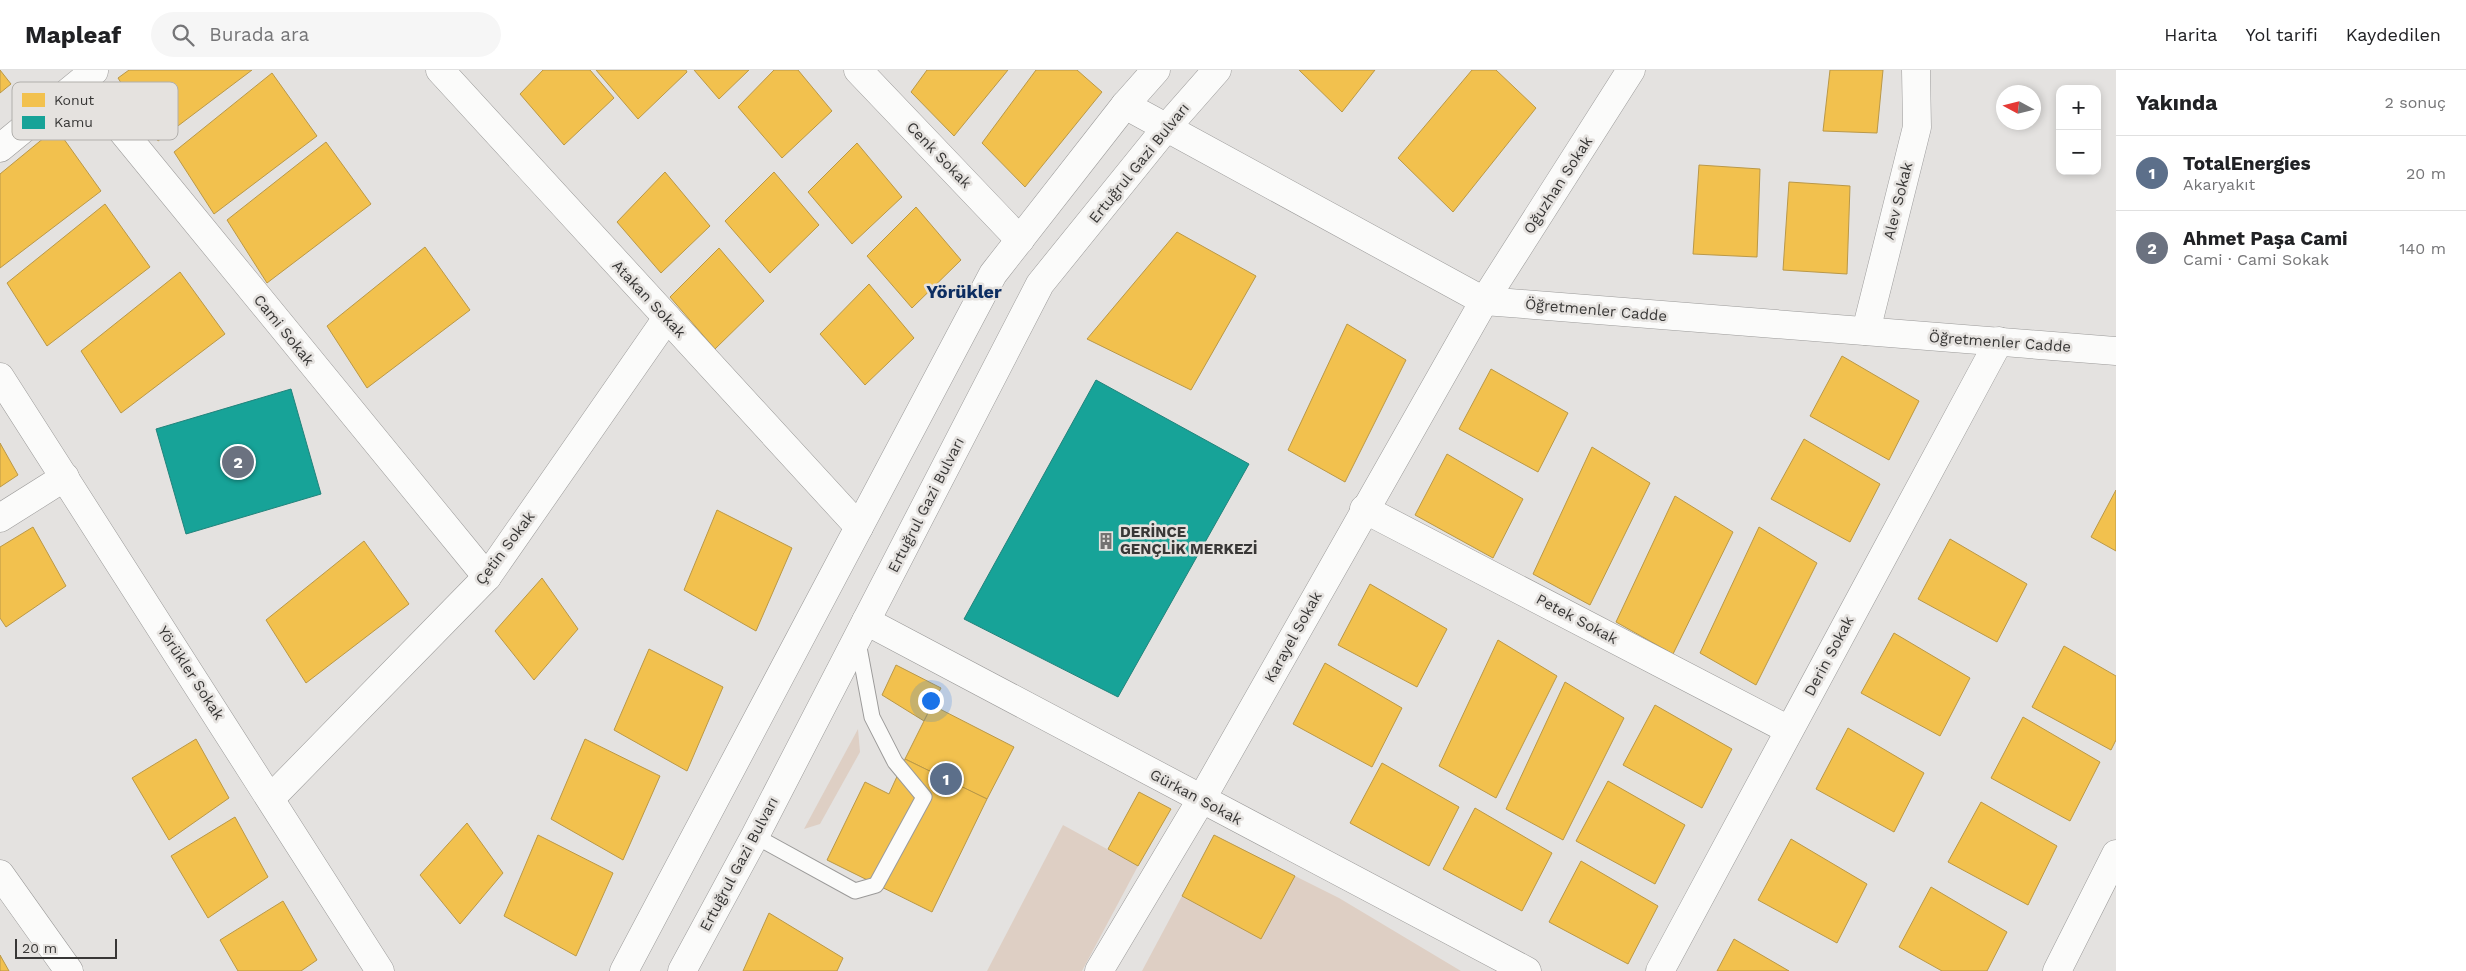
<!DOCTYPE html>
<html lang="tr">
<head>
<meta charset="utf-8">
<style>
	body { margin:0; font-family:"Work Sans",sans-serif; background:#f6f6f6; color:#202124 }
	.controls { position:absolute; right:15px; top:15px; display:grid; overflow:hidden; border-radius:10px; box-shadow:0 2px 8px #0003 }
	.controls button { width:45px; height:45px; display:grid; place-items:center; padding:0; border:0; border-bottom:1px solid #e0e0e0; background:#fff; color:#202124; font:25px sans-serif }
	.compass { position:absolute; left:1996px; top:15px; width:45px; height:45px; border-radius:50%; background:#fff; box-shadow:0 2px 8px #0003; rotate:277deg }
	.scale { position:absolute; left:15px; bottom:12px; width:102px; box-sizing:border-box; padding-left:5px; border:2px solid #383736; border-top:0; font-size:14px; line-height:18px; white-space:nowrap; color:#383736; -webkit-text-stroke:4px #e5e2df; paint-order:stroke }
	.you { position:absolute; left:930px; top:630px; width:18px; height:18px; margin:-12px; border:4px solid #fff; border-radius:50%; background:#1a73e8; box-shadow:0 0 0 8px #1a73e833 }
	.badge { display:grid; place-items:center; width:32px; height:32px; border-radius:50%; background:#747372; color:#fff; font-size:16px; font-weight:700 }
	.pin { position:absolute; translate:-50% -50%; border:2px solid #fff; box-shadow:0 1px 5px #0006 }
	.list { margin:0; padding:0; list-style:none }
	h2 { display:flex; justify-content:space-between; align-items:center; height:65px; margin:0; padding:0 20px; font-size:21px }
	h2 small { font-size:16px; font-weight:400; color:#757577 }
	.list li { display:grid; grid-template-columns:32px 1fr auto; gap:15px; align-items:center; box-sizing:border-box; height:75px; padding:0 20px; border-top:1px solid #e0e0e0 }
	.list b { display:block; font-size:19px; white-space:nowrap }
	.list p { margin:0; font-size:16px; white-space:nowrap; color:#757577 }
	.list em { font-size:16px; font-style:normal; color:#757577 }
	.icon { flex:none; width:28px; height:28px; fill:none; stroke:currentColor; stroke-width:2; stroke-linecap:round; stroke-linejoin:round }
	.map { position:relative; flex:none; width:2116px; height:901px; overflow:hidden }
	header { display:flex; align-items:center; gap:30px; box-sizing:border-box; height:70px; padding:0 25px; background:#fff; border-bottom:1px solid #e0e0e0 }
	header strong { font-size:24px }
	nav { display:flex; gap:28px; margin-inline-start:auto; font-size:18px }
	.search { width:350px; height:45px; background:#f6f6f6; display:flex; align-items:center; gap:12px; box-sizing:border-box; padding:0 18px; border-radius:28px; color:#757577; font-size:19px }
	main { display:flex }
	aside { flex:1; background:#fff }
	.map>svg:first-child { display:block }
	.green { fill:#decfc4 }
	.homes { fill:#f2c14e; stroke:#ba9847 }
	.public { fill:#17a398; stroke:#21837b }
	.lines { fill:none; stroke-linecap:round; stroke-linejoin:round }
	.lane-casing { stroke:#9b9a99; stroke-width:17 }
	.street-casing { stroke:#9b9a99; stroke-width:29 }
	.secondary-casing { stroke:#9b9a99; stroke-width:29 }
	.lane { stroke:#fbfbfa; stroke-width:15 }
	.street { stroke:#fbfbfa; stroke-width:28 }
	.secondary { stroke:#fbfbfa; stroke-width:28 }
	.labels { text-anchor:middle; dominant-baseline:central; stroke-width:5; stroke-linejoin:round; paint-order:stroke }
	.street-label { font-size:15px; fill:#383736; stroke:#e5e2df }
	.poi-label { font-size:15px; font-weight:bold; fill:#383736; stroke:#e5e2df; text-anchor:start }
	.quarter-label { font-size:18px; font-weight:bold; fill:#0c2d61; stroke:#e5e2df }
	.key { fill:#e5e2df; stroke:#b1afac; stroke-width:1 }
	.key-label { font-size:14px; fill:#383736 }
</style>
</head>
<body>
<header>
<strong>Mapleaf</strong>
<div class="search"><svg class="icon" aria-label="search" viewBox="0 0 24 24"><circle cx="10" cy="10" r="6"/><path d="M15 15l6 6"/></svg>Burada ara</div>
<nav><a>Harita</a><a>Yol tarifi</a><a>Kaydedilen</a></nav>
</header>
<main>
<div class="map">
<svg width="2116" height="901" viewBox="0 0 2116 901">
	<rect width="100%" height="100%" fill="#e4e2e0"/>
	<g class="green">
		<polygon points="858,659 860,682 820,754 804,759"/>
		<polygon points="1063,755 1138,796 1082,901 987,901"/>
		<polygon points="1295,806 1339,828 1461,901 1142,901 1182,826 1261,868"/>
	</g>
	<g class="homes">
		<polygon points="0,0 11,14 0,23"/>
		<polygon points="129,0 252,0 158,71 118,8"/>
		<polygon points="543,0 590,0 614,28 564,75 520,24"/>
		<polygon points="596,0 686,0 687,2 638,49"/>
		<polygon points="694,0 749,0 719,29"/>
		<polygon points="774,0 798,0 832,41 782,88 738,37"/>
		<polygon points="927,0 1008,0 954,66 911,22"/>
		<polygon points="1036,0 1077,0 1102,22 1025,117 982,73"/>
		<polygon points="1299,0 1375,0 1342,42"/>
		<polygon points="1472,0 1496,0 1536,38 1453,142 1398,88"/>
		<polygon points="1830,0 1883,0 1877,63 1823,61"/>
		<polygon points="272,3 317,66 214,144 174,82"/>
		<polygon points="56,58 101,121 0,198 0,104"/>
		<polygon points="326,72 371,134 267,213 227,150"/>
		<polygon points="857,73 902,127 852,174 808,122"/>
		<polygon points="1699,95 1760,99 1757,187 1693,184"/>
		<polygon points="665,102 710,156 661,203 617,152"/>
		<polygon points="774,102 819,155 770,203 725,151"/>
		<polygon points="1789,112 1850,116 1847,204 1783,200"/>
		<polygon points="105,134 150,197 47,276 7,213"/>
		<polygon points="916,137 961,190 912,238 867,186"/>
		<polygon points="1177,162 1256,206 1191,320 1087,269"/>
		<polygon points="425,177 470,240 367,318 327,256"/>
		<polygon points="719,178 764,231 715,279 670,227"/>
		<polygon points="180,202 225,264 121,343 81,281"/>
		<polygon points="869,214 914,268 865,315 820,264"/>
		<polygon points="1347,254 1406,290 1345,412 1288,380"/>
		<polygon points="1842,286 1919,331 1889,390 1810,346"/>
		<polygon points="1491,299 1568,343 1538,402 1459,359"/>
		<polygon points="1804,369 1880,414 1850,472 1771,429"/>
		<polygon points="0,373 18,405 0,417"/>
		<polygon points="1592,377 1650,413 1590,535 1533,504"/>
		<polygon points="1447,384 1523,429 1493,488 1415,445"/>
		<polygon points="2116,420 2116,481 2091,467"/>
		<polygon points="1675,426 1733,462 1673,584 1616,552"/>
		<polygon points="717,440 792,478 756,561 684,520"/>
		<polygon points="33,457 66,516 6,557 0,548 0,477"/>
		<polygon points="1759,457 1817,493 1756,615 1700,583"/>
		<polygon points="1950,469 2027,514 1997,572 1918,529"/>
		<polygon points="364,471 409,534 306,613 266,550"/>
		<polygon points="542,508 578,559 534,610 495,561"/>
		<polygon points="1370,514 1447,559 1417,617 1338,575"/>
		<polygon points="1894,563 1970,608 1940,666 1861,623"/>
		<polygon points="1498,570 1557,606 1496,728 1439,696"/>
		<polygon points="2064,576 2116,606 2116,670 2111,680 2032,637"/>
		<polygon points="649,579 723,617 687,701 614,660"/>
		<polygon points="1325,593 1402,638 1372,697 1293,654"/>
		<polygon points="896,595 941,618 924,651 882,625"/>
		<polygon points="1565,612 1624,648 1563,770 1506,739"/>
		<polygon points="932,635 1014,677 987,729 905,689"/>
		<polygon points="1655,635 1732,679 1702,738 1623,695"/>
		<polygon points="2023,647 2100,692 2070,751 1991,708"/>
		<polygon points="1848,658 1924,703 1894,762 1816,719"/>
		<polygon points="196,669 229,728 169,770 132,708"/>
		<polygon points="585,669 660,706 623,790 551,749"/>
		<polygon points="905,689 987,729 932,842 827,790 865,712 889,724"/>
		<polygon points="1382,693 1459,737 1429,796 1350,753"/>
		<polygon points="1608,711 1685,755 1655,814 1576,771"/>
		<polygon points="1139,722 1171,739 1138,796 1108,779"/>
		<polygon points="1981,732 2057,776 2028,835 1948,792"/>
		<polygon points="1475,738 1552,783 1522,841 1443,799"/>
		<polygon points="235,747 268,807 208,848 171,786"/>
		<polygon points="467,753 503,803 460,854 420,805"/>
		<polygon points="538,765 613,803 576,886 504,846"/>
		<polygon points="1214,765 1295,806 1261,869 1182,826"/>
		<polygon points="1791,769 1867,814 1837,873 1758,830"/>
		<polygon points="1581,791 1658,836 1628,894 1549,852"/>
		<polygon points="1931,817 2007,862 1987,901 1942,901 1899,877"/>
		<polygon points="283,831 317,890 301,901 238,901 220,870"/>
		<polygon points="769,843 843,888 837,901 743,901"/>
		<polygon points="1734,869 1789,901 1717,901"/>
		<polygon points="0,885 9,901 0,901"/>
	</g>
	<g class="public">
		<polygon points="1096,310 1249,394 1118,627 964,549"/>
		<polygon points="291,319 321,424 186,464 156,359"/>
	</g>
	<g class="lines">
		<g class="lane-casing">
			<polyline id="lane" points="755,766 855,821 876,815 924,727 895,692 872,647 858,572"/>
		</g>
		<g class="street-casing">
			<g id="street">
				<polyline points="440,0 859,457"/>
				<polyline points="858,0 1020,170"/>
				<polyline points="82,12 487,507"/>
				<polyline points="0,78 94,1"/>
				<polyline points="1866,261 1917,57 1916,0"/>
				<polyline points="0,307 380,901"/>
				<polyline points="1364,439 1789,660"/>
				<polyline points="0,448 65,407"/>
				<polyline points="866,551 1527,901"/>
				<polyline points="271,728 487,507 667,248"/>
				<polyline points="0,804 69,901"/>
				<polyline points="1099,901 1201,730 1484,231 1631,0"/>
				<polyline points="1660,901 1999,271"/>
				<polyline points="2057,901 2116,784"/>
			</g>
		</g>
		<g class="secondary-casing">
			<g id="secondary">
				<polyline points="1125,35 1484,231 2116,281"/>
				<polyline points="624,901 993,204 1125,35 1156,0"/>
				<polyline points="682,901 755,766 1040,214 1166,58 1217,0"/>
			</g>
		</g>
		<use href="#lane" class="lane"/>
		<use href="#street" class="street"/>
		<use href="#secondary" class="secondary"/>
	</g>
	<defs>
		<g id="building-bare" transform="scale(1.35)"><path d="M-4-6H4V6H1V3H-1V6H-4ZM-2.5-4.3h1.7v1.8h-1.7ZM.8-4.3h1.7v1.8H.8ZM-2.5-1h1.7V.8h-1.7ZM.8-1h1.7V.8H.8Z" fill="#747372" stroke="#e5e2df" stroke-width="2.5" paint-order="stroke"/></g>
	</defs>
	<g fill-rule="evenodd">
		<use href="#building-bare" x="1106" y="471"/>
	</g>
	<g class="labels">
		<g class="street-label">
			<text transform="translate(939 85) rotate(46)">Cenk Sokak</text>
			<text transform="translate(1139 93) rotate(-51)">Ertuğrul Gazi Bulvarı</text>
			<text transform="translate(1558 115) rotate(-57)">Oğuzhan Sokak</text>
			<text transform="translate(1898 131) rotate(-76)">Alev Sokak</text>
			<text transform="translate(649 229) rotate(47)">Atakan Sokak</text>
			<text transform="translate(1596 240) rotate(5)">Öğretmenler Cadde</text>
			<text transform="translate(284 260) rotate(51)">Cami Sokak</text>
			<text transform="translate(2000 272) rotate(4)">Öğretmenler Cadde</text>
			<text transform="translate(926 435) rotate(-63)">Ertuğrul Gazi Bulvarı</text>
			<text transform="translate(505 478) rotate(-53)">Çetin Sokak</text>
			<text transform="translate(1577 549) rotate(28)">Petek Sokak</text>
			<text transform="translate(1293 567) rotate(-61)">Karayel Sokak</text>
			<text transform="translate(1829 586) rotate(-62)">Derin Sokak</text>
			<text transform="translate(191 603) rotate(57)">Yörükler Sokak</text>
			<text transform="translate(1196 727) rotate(28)">Gürkan Sokak</text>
			<text transform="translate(739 794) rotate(-62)">Ertuğrul Gazi Bulvarı</text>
		</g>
		<g class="poi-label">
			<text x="1120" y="462">DERİNCE<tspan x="1120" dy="17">GENÇLİK MERKEZİ</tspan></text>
		</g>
		<g class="quarter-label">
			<text x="964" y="221">Yörükler</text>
		</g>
	</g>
	<rect x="12" y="12" width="166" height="58" rx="8" class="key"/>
	<rect x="22" y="23" width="23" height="14" fill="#f2c14e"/>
	<rect x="22" y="46" width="23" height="13" fill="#17a398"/>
	<g class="key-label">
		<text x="54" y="35">Konut</text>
		<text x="54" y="57">Kamu</text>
	</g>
</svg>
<div class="controls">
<button>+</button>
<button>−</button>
</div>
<svg class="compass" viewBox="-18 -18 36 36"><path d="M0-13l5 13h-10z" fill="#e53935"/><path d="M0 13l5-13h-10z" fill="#757577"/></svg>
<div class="scale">20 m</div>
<div class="you"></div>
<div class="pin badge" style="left:946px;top:709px;background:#5c6f8a">1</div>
<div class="pin badge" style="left:238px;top:392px;background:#6b7280">2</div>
</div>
<aside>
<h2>Yakında<small>2 sonuç</small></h2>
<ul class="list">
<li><span class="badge" style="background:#5c6f8a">1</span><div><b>TotalEnergies</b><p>Akaryakıt</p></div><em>20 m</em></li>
<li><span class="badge" style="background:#6b7280">2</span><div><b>Ahmet Paşa Cami</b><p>Cami · Cami Sokak</p></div><em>140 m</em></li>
</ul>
</aside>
</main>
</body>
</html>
